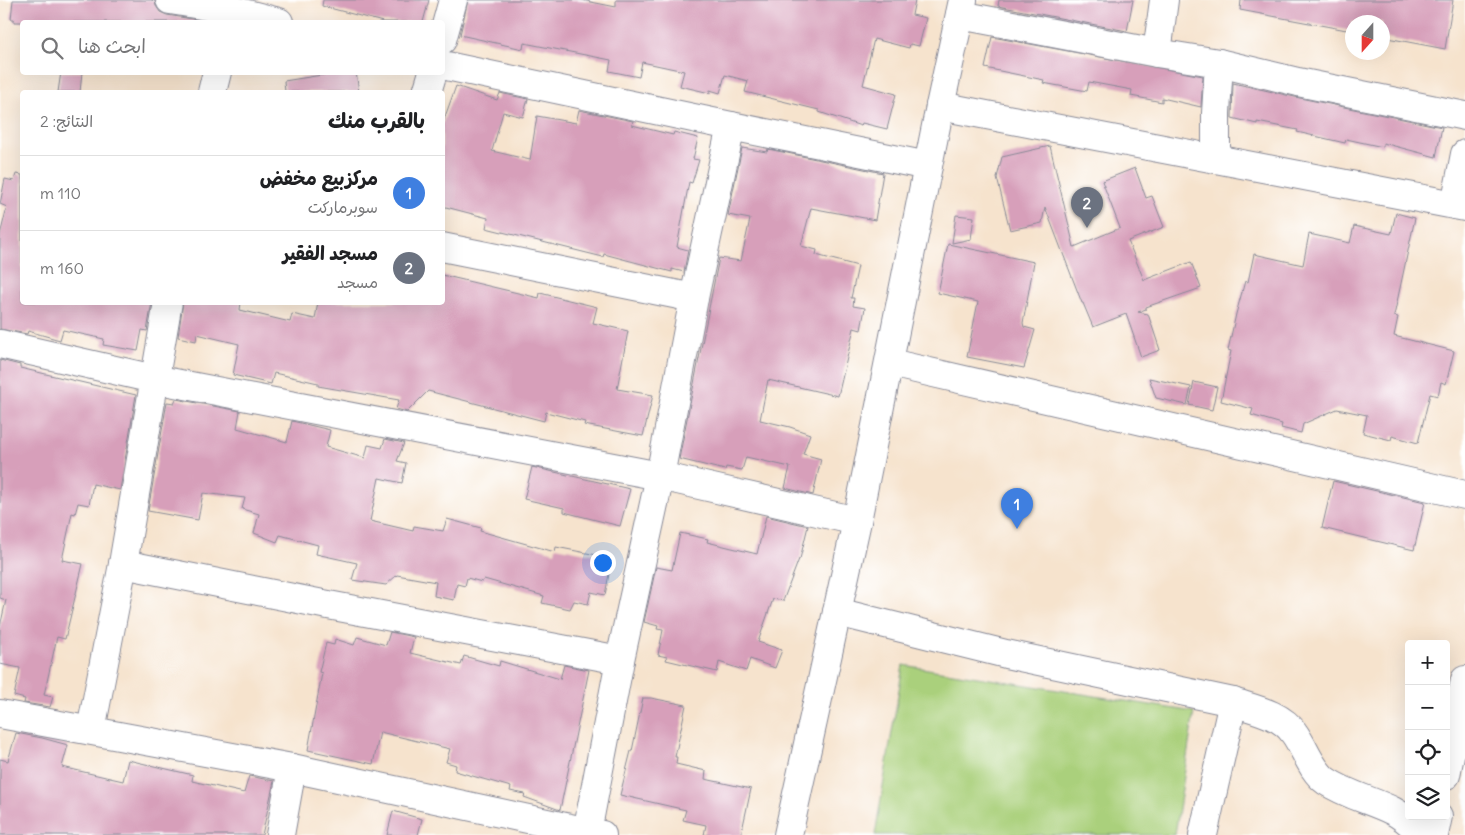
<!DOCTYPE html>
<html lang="ar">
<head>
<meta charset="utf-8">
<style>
	body { margin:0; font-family:Delius,"Playpen Sans Arabic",sans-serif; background:#f2f2f2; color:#202124; direction:rtl }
	.controls { position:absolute; right:15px; bottom:15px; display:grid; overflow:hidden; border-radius:5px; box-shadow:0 5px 20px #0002 }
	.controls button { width:45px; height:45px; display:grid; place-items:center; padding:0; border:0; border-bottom:1px solid #e0e0e0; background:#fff; color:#202124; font:25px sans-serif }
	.compass { position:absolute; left:1345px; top:15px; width:45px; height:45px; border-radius:50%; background:#fff; box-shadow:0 5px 20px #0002; rotate:201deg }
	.you { position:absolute; left:602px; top:562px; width:18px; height:18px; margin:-12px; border:4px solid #fff; border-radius:50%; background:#1a73e8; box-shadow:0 0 0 8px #1a73e833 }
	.badge { display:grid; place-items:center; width:32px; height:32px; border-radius:50%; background:#1a73e8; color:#fff; font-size:16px; font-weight:700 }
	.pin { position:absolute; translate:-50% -41px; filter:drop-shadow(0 1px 2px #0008) }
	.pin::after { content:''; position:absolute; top:26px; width:18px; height:15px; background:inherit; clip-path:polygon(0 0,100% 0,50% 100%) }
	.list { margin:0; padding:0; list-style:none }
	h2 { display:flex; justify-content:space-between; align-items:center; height:65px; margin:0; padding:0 20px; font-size:21px }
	h2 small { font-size:16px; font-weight:400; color:#757577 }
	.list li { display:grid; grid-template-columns:32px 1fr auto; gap:15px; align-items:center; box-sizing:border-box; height:75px; padding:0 20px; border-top:1px solid #e0e0e0 }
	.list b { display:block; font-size:19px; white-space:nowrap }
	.list p { margin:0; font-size:16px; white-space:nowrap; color:#757577 }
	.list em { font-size:16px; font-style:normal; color:#757577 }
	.icon { flex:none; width:28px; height:28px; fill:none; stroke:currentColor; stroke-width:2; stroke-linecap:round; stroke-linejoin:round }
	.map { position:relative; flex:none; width:1465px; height:835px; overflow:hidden; direction:ltr }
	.search { position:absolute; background:#fff; box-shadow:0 5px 20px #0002; left:20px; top:20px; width:425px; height:55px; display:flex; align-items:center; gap:12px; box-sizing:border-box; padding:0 18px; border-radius:5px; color:#757577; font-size:19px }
	.panel { position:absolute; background:#fff; box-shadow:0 5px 20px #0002; left:20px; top:90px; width:425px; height:215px; border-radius:5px; direction:rtl }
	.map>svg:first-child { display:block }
	.green { fill:#aad07b; stroke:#62806c }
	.building { fill:#d79fba }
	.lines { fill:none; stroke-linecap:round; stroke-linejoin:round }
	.minor-casing { stroke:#888996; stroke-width:30 }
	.minor { stroke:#fff; stroke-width:28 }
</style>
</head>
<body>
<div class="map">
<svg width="1465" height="835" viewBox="0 0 1465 835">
	<rect width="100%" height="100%" fill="#fff"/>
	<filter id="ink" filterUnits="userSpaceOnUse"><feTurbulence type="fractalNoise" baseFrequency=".02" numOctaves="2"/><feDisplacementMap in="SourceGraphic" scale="10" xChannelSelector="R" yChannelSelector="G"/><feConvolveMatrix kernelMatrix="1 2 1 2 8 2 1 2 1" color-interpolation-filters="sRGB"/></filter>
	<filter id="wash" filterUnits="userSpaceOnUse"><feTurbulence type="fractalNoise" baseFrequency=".0096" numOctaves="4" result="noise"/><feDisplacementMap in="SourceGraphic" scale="20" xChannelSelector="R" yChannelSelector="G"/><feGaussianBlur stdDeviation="1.12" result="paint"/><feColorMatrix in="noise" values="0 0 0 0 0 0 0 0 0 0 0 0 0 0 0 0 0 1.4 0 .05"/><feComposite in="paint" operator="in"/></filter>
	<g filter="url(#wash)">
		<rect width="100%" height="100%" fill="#f6e3cd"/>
		<polygon class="green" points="903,665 1194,712 1175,835 875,835"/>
		<g id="blocks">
			<g class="building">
				<polygon points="13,0 151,0 155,1 156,6 160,12 167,15 211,22 14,22 14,19 11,19"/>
				<polygon points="323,0 429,0 423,22 383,22 322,6"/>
				<polygon points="468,0 581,0 616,7 616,0 915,0 912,15 926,18 919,46 910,44 909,48 874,39 863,85 896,94 887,129 862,123 861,126 819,112 819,110 745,92 748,81 725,75 720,93 710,90 710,93 680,86 684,71 642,62 639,77 609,71 611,60 524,43 523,49 460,35"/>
				<polygon points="999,0 1133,0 1127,31 998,6"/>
				<polygon points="1241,0 1453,0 1445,49 1382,37 1382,22 1352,22 1352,31 1240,10"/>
				<polygon points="992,37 1203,76 1201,107 1162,98 1162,102 1131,96 1132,90 1089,82 1087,91 1043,83 1044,80 985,68"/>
				<polygon points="61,72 82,72 80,92 58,92"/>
				<polygon points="341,72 356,72 359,92 285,92 284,81"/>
				<polygon points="1233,83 1295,97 1442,127 1436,157 1383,143 1383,147 1346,139 1345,143 1297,132 1298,130 1257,122 1257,124 1232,118"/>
				<polygon points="456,86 497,100 500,93 528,99 523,117 503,112 492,151 530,160 537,116 576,123 579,110 633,121 632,125 673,135 674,132 698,138 693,159 699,160 692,183 689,182 677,247 688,250 684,272 672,269 672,272 604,254 603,257 486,228 488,218 442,206 442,125"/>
				<polygon points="1050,146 1074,247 1120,228 1102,181 1135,168 1146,198 1152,196 1164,227 1128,241 1144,280 1191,262 1201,288 1146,307 1146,309 1138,312 1148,314 1160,350 1141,357 1126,314 1093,327 1083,303 1082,303 1045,207 1042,223 1010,230 997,178 1002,157"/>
				<polygon points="742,148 767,152 768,149 883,173 875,220 811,208 801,246 817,250 816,255 858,266 851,298 854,298 853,306 865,308 861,330 854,328 838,396 768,380 760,420 790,427 810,434 803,454 821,459 813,495 785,488 790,467 746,457 742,470 726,467 725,470 679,459 719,258 741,261 750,219 728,215"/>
				<polygon points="16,174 22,175 22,302 152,302 147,331 142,330 138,351 103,345 104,339 63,330 60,340 28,331 27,334 0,329 0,235 7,207 0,204 5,179 14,181"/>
				<polygon points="1396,213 1415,218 1394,316 1398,317 1394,336 1454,351 1446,384 1441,382 1438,396 1430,394 1418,443 1392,436 1391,440 1363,433 1367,415 1337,409 1303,424 1301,433 1281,428 1282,424 1251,415 1253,409 1221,401 1231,351 1228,350 1236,314 1245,281 1248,282 1254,254 1303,265 1309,234 1350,243 1354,226 1391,234"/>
				<polygon points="956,215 974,217 971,239 952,243"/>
				<polygon points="948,244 1034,262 1023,323 1024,327 1035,330 1024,368 967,357 978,302 938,293"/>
				<polygon points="442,275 539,298 540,293 597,307 593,323 628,331 617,389 653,395 643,436 584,425 585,422 546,412 544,421 428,391 407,412 396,409 399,400 318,386 318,383 274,373 271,384 233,375 239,344 197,334 196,341 178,337 183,302 241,302 240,310 290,322 292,314 315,319 318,302 442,302"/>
				<polygon points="0,360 20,365 20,368 136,395 120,490 93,484 89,505 78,503 75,514 72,513 62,560 83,564 65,639 57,637 44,695 53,697 50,707 24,703 25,699 14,696 20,668 0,664 0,627 6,600 0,598"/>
				<polygon points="1149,378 1191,387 1187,405 1156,398"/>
				<polygon points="1194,382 1217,387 1212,410 1189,405"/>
				<polygon points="176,399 240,411 237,428 287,442 292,421 330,430 326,447 365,458 368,445 382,448 385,439 404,443 397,461 406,463 402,483 379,478 370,521 413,531 414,526 443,531 447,519 481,528 480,531 555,552 556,547 612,558 605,595 591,592 588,604 574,601 570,609 542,603 544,596 484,579 482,582 467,578 465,586 457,584 454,600 434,596 436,582 397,575 386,585 352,580 357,563 316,554 318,545 280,535 277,542 254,533 259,514 242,509 245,498 203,493 198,520 148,511 167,402 174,403"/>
				<polygon points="532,467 630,489 620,526 564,512 564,508 524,499"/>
				<polygon points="1333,481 1425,502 1414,550 1322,528"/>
				<polygon points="766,516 808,526 800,559 799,559 783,601 773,599 758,642 782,650 775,668 750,659 746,671 719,662 717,672 666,660 667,657 658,655 663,630 657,629 658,626 644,622 656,567 672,570 680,533 708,539 707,542 757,554"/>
				<polygon points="390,632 414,637 410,653 461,665 464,656 499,666 500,661 560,679 564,665 589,670 560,810 524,797 525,794 510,791 511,787 455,771 456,765 446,762 450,749 380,732 373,764 308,750 322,673 319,672 326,643 334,645 335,639 354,645 357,637 386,645"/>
				<polygon points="643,698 651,698 686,705 675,757 677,757 676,764 706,771 705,779 751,789 741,835 704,835 706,825 683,820 686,810 620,795 631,751 632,751"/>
				<polygon points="16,733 42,738 68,745 62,767 123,781 128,760 193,775 192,781 244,793 249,776 274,781 262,835 0,835 0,759 8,761"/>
				<polygon points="393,811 422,819 418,835 387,835"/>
			</g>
		</g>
	</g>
	<g filter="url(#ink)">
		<use href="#blocks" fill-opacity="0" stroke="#888996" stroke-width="1"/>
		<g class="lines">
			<g class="minor-casing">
				<g id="minor">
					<polyline points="170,0 231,10 279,22"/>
					<polyline points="960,15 1157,53 1219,63 1298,82 1465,116"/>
					<polyline points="442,40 453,0"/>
					<polyline points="1157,53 1164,0"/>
					<polyline points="442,65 731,126 928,166"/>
					<polyline points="212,92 217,72"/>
					<polyline points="427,92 433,72"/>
					<polyline points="940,106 1465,207"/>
					<polyline points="1216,158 1216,113 1219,63"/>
					<polyline points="1455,205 1465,154"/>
					<polyline points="442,247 694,298"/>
					<polyline points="0,344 154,379 660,476 857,521"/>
					<polyline points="890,363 1465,495"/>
					<polyline points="123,564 323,604 620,660"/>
					<path d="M837,612L1006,654L1233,702C1254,709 1281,714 1294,733C1305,748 1311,770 1326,781C1347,795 1371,800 1393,811C1405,817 1414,826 1423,835"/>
					<polyline points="0,714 292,768 602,835"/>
					<polyline points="91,730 123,564 168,302"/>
					<polyline points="1446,775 1465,680"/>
					<polyline points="587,832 620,660 660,476 694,298 731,126"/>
					<polyline points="280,835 292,768"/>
					<polyline points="788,835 857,521 940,106 963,0"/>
					<polyline points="1203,835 1233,702"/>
					<polyline points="1434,835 1438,816"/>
				</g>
			</g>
			<use href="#minor" class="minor"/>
		</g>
	</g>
</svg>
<div class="controls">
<button>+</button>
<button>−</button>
<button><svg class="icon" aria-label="locate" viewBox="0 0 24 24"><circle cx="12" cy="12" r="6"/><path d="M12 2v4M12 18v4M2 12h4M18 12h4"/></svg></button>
<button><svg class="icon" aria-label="layers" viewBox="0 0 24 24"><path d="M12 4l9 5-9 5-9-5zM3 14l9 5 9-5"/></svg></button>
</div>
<svg class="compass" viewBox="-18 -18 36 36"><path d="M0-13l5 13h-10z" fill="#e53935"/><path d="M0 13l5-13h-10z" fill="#757577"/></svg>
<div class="you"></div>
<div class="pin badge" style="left:1017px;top:529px;background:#3f7fe0">1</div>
<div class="pin badge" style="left:1087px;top:228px;background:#6b7280">2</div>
<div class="search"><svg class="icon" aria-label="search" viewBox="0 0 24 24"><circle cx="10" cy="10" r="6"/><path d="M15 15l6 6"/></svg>ابحث هنا</div>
<section class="panel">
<h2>بالقرب منك<small>النتائج: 2</small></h2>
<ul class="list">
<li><span class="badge" style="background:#3f7fe0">1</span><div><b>مركزبيع مخفض</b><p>سوبرماركت</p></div><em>110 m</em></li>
<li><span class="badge" style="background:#6b7280">2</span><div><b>مسجد الفقير</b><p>مسجد</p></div><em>160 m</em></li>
</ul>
</section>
</div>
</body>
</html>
